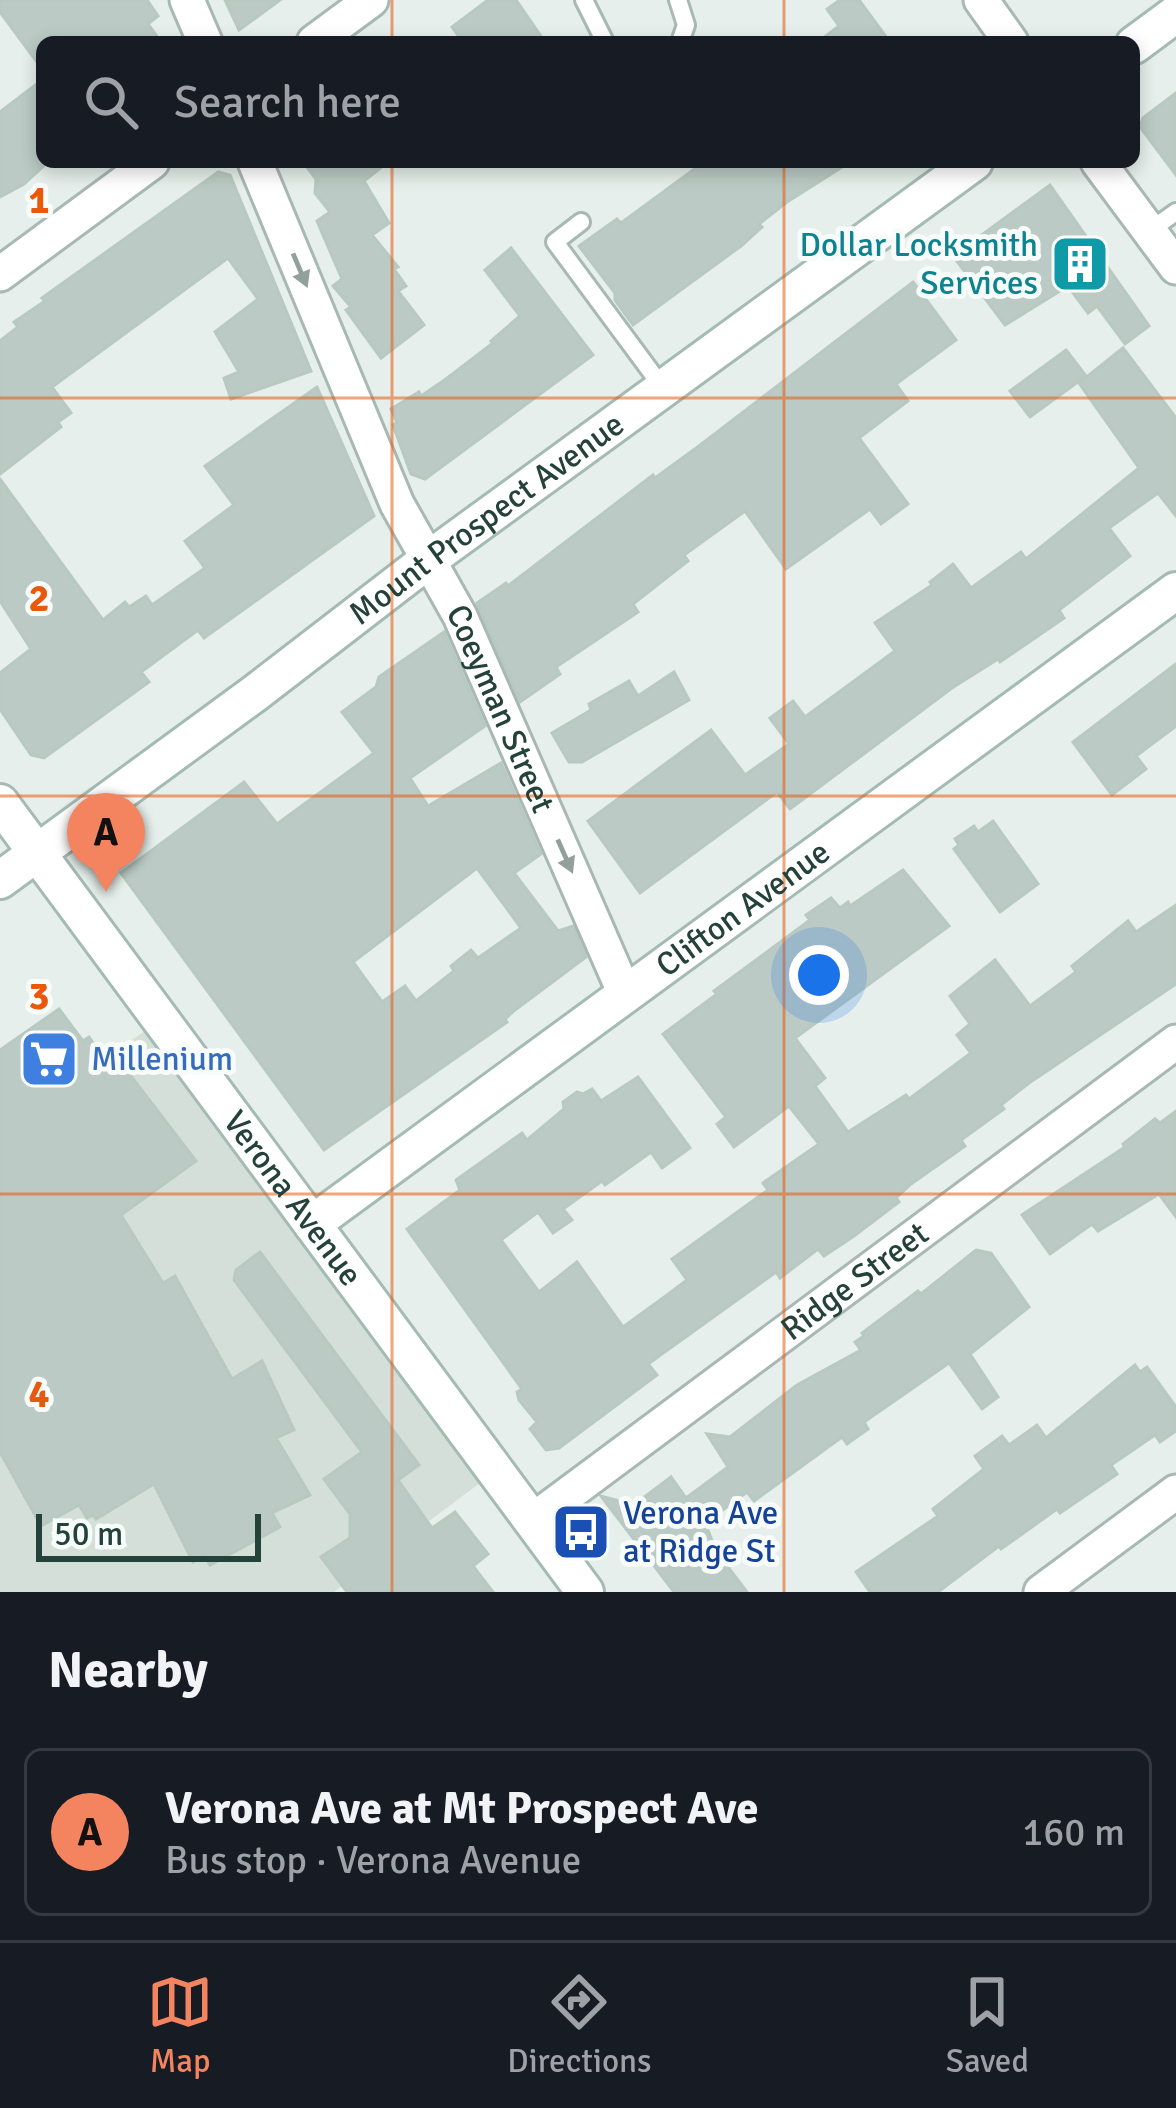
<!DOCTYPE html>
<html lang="en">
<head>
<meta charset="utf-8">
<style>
	body { margin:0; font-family:Signika,sans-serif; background:#20242c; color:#f1f3f6 }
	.scale { position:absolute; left:36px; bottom:30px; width:225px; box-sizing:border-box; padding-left:12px; border:6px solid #24423a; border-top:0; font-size:33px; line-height:42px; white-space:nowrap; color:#24423a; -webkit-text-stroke:9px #f7fbf9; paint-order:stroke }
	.you { position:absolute; left:819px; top:975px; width:42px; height:42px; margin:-30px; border:9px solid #fff; border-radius:50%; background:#1a73e8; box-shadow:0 0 0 18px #1a73e833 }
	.badge { display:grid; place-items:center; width:78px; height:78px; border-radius:50%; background:#f4845f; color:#111; font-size:39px; font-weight:700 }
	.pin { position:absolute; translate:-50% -99px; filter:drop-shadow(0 3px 6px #0008) }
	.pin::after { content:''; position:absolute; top:63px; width:42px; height:36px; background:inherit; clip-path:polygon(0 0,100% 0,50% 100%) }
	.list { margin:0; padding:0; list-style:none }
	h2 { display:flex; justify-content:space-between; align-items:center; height:156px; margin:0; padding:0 48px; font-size:51px }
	h2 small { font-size:39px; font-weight:400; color:#9ea1a6 }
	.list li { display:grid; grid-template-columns:78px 1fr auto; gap:36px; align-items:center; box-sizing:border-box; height:168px; margin:0 24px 24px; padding:0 24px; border:3px solid #363941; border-radius:18px }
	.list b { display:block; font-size:45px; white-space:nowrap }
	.list p { margin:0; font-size:39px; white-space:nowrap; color:#9ea1a6 }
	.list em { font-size:39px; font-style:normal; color:#9ea1a6 }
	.icon { flex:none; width:66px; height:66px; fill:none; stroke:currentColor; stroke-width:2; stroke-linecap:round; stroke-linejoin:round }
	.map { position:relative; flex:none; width:1176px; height:1592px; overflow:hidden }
	.search { position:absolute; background:#171b24; box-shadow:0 6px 18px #0003; left:36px; right:36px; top:36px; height:132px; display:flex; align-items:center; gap:30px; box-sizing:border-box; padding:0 42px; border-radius:18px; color:#9ea1a6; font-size:45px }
	.sheet { height:348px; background:#171b24 }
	nav { display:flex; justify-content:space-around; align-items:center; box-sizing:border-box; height:168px; border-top:3px solid #363941; background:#171b24; font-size:33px; color:#9ea1a6 }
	nav a { display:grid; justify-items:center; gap:6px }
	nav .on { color:#f4845f }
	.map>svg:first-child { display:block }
	.built { fill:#d4dfda }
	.building { fill:#bbcac4; stroke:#b8c9c2; stroke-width:3; fill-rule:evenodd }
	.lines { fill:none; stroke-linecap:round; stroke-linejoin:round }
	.lane-casing { stroke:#a8b8b2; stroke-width:22 }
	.street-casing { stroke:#a8b8b2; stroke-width:39 }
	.secondary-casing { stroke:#a4bbb3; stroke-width:42 }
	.lane { stroke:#fff; stroke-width:16 }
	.street { stroke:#fff; stroke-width:33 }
	.secondary { stroke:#fff; stroke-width:36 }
	.oneway { fill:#92a09c }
	.grid { fill:none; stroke:#e8590c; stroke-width:3; stroke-opacity:0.55 }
	.labels { text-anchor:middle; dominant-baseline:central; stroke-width:10; stroke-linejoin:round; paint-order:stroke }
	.culture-label { font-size:33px; fill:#0d838f; stroke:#f7fbf9; text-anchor:end }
	.street-label { font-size:33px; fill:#24423a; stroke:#f7fbf9 }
	.shop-label { font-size:33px; fill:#366cbe; stroke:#f7fbf9; text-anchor:start }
	.transit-label { font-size:33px; fill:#164399; stroke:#f7fbf9; text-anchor:start }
	.grid-label { font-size:39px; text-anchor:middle; font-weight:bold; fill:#e8590c; stroke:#f7fbf9; stroke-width:10; stroke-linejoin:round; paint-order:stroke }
</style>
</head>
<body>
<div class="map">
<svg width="1176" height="1592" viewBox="0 0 1176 1592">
	<rect width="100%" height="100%" fill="#e6efeb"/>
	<polygon class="built" points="162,1020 496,1471 334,1592 0,1592 0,1071 28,1108"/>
	<g class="building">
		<polygon points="0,0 147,0 158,16 148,24 161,42 42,42 42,69 0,12"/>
		<polygon points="225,0 280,0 239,30"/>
		<polygon points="488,0 516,0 545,42 463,42 452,27"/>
		<polygon points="840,0 859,0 890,42 818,42 839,26 827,9"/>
		<polygon points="42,80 42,162 48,162 24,184 0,197 0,112"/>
		<polygon points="1176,93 1176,175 1140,127 1143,118"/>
		<polygon points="303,162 388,162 364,181 389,223 372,235 398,267 394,269 406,286 398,291 424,325 381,358 346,310 351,307 333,286 342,279 317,221 330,212 315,193 316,179"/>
		<polygon points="704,162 850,162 787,202 759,224 762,227 741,246 633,325 615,300 615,293 579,246 617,219 621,223"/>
		<polygon points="218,172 230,175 311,371 231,399 224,378 239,372 215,332 258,299 228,258 52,387 71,413 58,422 61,427 0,474 0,341 18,327 14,322 45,301 42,298"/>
		<polygon points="1050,185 1149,326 1125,344 1097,306 1088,313 1068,286 1005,325 953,256"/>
		<polygon points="511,248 593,355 425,479 411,474 393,425 397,422 391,409 419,392 421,396 446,379 493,343 491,341 520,316 485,270"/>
		<polygon points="913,282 956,340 896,384 908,401 859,438 908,504 881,524 870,509 786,569 745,511 684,555 688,561 633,604 638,612 556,667 560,674 520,702 477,603 506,583 508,586 653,475 655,478 699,446"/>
		<polygon points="1123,348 1176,418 1176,516 1158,493 1109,528 1130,556 1059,610 1064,618 1000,662 998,659 952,688 790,809 777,792 640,893 588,821 711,730 745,775 789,744 770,718 793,701 805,717 895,651 875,623 932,585 930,582 953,564 971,588 1021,552 1026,559 1139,468 1079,383"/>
		<polygon points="1066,350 1086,376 1030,417 1010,391"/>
		<polygon points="317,387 374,516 204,638 198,630 141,672 149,682 44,758 31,755 0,709 0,673 31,649 0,601 0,479 103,620 125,602 129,607 146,596 152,605 205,568 185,541 234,505 205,466"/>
		<path d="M444,632L485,726L410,778L428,806L501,763L541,854L514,873L558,931L573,926L586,957L515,1010L505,1019L507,1022L324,1150L121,873L244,782L277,824L374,753L342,712L376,687L379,677ZM477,868L521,928L478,958L471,950L451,966L454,971L416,1001L405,986L382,1002L353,962Z"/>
		<polygon points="1176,664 1176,726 1136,756 1146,769 1112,795 1073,742"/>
		<polygon points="674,672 689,700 582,762 569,762 552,733 591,710 589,704 629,681 638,696"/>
		<polygon points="993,821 1038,884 1000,912 954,849 959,845 955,839 974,826 978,832"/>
		<polygon points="903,870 949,926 795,1038 825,1078 815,1086 848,1132 906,1095 909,1099 971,1053 957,1035 970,1024 950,996 995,960 1030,1006 1076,972 1072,966 1128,921 1136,932 1176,905 1176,984 1029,1083 1001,1105 1004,1109 961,1140 965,1146 911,1184 896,1198 899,1202 854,1236 824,1256 818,1249 780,1278 776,1272 648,1364 657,1375 559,1448 546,1450 530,1429 537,1422 519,1400 517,1392 522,1389 407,1229 460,1190 456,1180 522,1133 527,1140 564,1109 563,1102 577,1092 583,1094 592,1089 601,1101 638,1077 690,1148 662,1168 651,1152 605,1185 602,1181 563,1209 572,1220 553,1233 538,1212 501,1240 539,1292 577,1262 623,1327 663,1298 687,1280 672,1259 768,1190 763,1183 819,1144 789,1106 734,1147 717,1124 726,1117 663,1034 717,994 714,991 810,920 806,915 831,898 840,908 848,902 850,906"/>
		<polygon points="59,1009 83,1041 89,1037 112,1070 121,1063 196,1161 121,1215 163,1283 175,1276 232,1379 262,1361 294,1430 276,1438 310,1495 272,1513 280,1527 210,1565 204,1555 193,1562 154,1484 96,1519 93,1515 87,1518 79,1505 41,1526 0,1452 0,1050"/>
		<polygon points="1176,1111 1176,1217 1159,1194 1098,1231 1092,1224 1050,1254 1022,1215 1125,1147 1123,1144 1155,1119 1160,1123"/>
		<polygon points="976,1250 991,1253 1029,1307 970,1354 998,1397 982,1409 949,1363 864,1422 868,1429 847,1444 842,1437 754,1501 747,1492 705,1523 714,1545 712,1546 747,1592 674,1592 601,1496 634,1505 671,1477 686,1498 728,1467 707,1434 730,1437 797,1385 861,1350 855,1342 864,1336 862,1333 918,1291 921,1294"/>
		<polygon points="260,1252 419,1465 398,1480 432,1528 455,1512 488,1554 473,1566 493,1592 347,1592 321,1557 350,1538 350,1514 324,1479 362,1452 234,1280 236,1270"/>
		<polygon points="1135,1365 1140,1372 1147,1367 1176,1407 1176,1431 1160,1442 1155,1435 1111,1465 1117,1474 1060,1513 1057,1509 1001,1549 999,1546 938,1592 870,1592 856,1572 938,1516 933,1509 984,1469 975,1456 1002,1436 1009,1445 1037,1425 1046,1438"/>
	</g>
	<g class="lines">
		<g class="lane-casing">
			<g id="lane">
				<polyline points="584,0 605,42"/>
				<polyline points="678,0 686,25 680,42"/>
				<polyline points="581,222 555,242 663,388"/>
				<polyline points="1149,231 1176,212"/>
			</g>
		</g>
		<g class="street-casing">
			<g id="street">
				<polyline points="187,0 205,42"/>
				<polyline points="981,0 1011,42"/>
				<polyline points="314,42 371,0"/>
				<path id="s1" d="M255,162L397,504L460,616L625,994"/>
				<polyline points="1098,162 1176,267"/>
				<polyline points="0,274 152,162"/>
				<path id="s2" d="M532,1521L1176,1042"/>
				<polyline points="1041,1592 1176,1492"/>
			</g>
		</g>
		<g class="secondary-casing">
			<g id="secondary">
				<polyline points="1134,45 1176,14"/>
				<path id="s3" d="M0,803L585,1592"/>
				<path id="s4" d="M0,880L254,694L428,560L974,162"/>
				<path id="s5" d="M312,1224L1176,591"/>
			</g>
		</g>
		<use href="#lane" class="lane"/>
		<use href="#street" class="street"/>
		<use href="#secondary" class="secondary"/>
	</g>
	<defs><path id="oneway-solid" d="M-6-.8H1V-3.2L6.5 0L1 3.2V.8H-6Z" transform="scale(3)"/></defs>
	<g class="oneway">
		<use href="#oneway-solid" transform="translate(300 270) rotate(67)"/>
		<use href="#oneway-solid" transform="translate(565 856) rotate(66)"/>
	</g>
	<path class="grid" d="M392,0V42M784,0V42M392,162V1592M784,162V1592M0,398H1176M0,796H1176M0,1194H1176"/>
	<defs>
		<g id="building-square" transform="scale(3)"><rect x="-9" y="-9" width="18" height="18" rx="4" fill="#0f9aa8" stroke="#f7fbf9"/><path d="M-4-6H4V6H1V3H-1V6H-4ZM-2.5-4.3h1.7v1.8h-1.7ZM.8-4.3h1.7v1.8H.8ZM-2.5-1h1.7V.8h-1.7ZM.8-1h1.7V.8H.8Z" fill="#fff"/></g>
		<g id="supermarket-square" transform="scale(3)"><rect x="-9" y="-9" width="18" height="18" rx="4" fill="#3f7fe0" stroke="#f7fbf9"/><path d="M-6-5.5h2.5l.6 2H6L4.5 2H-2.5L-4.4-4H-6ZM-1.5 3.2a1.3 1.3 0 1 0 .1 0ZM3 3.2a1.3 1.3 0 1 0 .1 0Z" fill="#fff"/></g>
		<g id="bus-square" transform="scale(3)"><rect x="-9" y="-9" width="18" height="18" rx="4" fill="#1a4fb4" stroke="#f7fbf9"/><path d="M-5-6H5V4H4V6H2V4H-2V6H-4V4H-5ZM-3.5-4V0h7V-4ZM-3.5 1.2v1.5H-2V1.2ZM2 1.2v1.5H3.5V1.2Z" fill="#fff"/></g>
	</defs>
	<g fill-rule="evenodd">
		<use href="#building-square" x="1080" y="264"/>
		<use href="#supermarket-square" x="49" y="1059"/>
		<use href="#bus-square" x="581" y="1532"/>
	</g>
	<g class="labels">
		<g class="culture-label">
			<text x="1038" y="245">Dollar Locksmith<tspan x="1038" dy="38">Services</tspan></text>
		</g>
		<g class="street-label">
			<text stroke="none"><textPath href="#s4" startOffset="606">Mount Prospect Avenue</textPath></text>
			<text stroke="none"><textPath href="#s1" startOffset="600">Coeyman Street</textPath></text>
			<text stroke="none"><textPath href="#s5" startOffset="534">Clifton Avenue</textPath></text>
			<text stroke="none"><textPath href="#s3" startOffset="492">Verona Avenue</textPath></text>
			<text stroke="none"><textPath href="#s2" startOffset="402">Ridge Street</textPath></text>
		</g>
		<g class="shop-label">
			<text x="91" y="1059">Millenium</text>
		</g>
		<g class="transit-label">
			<text x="623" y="1513">Verona Ave<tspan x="623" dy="38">at Ridge St</tspan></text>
		</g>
	</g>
	<g class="grid-label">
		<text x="39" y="213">1</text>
		<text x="39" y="611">2</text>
		<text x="39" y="1009">3</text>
		<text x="39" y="1407">4</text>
	</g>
</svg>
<div class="scale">50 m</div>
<div class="you"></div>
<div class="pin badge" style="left:106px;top:892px">A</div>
<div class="search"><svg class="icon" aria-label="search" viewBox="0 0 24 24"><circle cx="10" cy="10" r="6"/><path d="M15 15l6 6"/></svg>Search here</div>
</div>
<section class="sheet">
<h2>Nearby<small></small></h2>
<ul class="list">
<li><span class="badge">A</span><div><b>Verona Ave at Mt Prospect Ave</b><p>Bus stop · Verona Avenue</p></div><em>160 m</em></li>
</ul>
</section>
<nav>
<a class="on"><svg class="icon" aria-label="map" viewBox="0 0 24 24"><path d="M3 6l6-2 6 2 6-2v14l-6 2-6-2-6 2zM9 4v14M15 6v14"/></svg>Map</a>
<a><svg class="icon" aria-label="directions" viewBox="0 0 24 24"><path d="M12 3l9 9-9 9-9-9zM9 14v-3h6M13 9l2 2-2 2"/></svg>Directions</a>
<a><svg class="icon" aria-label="saved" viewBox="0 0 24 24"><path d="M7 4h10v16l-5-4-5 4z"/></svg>Saved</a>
</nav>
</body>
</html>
